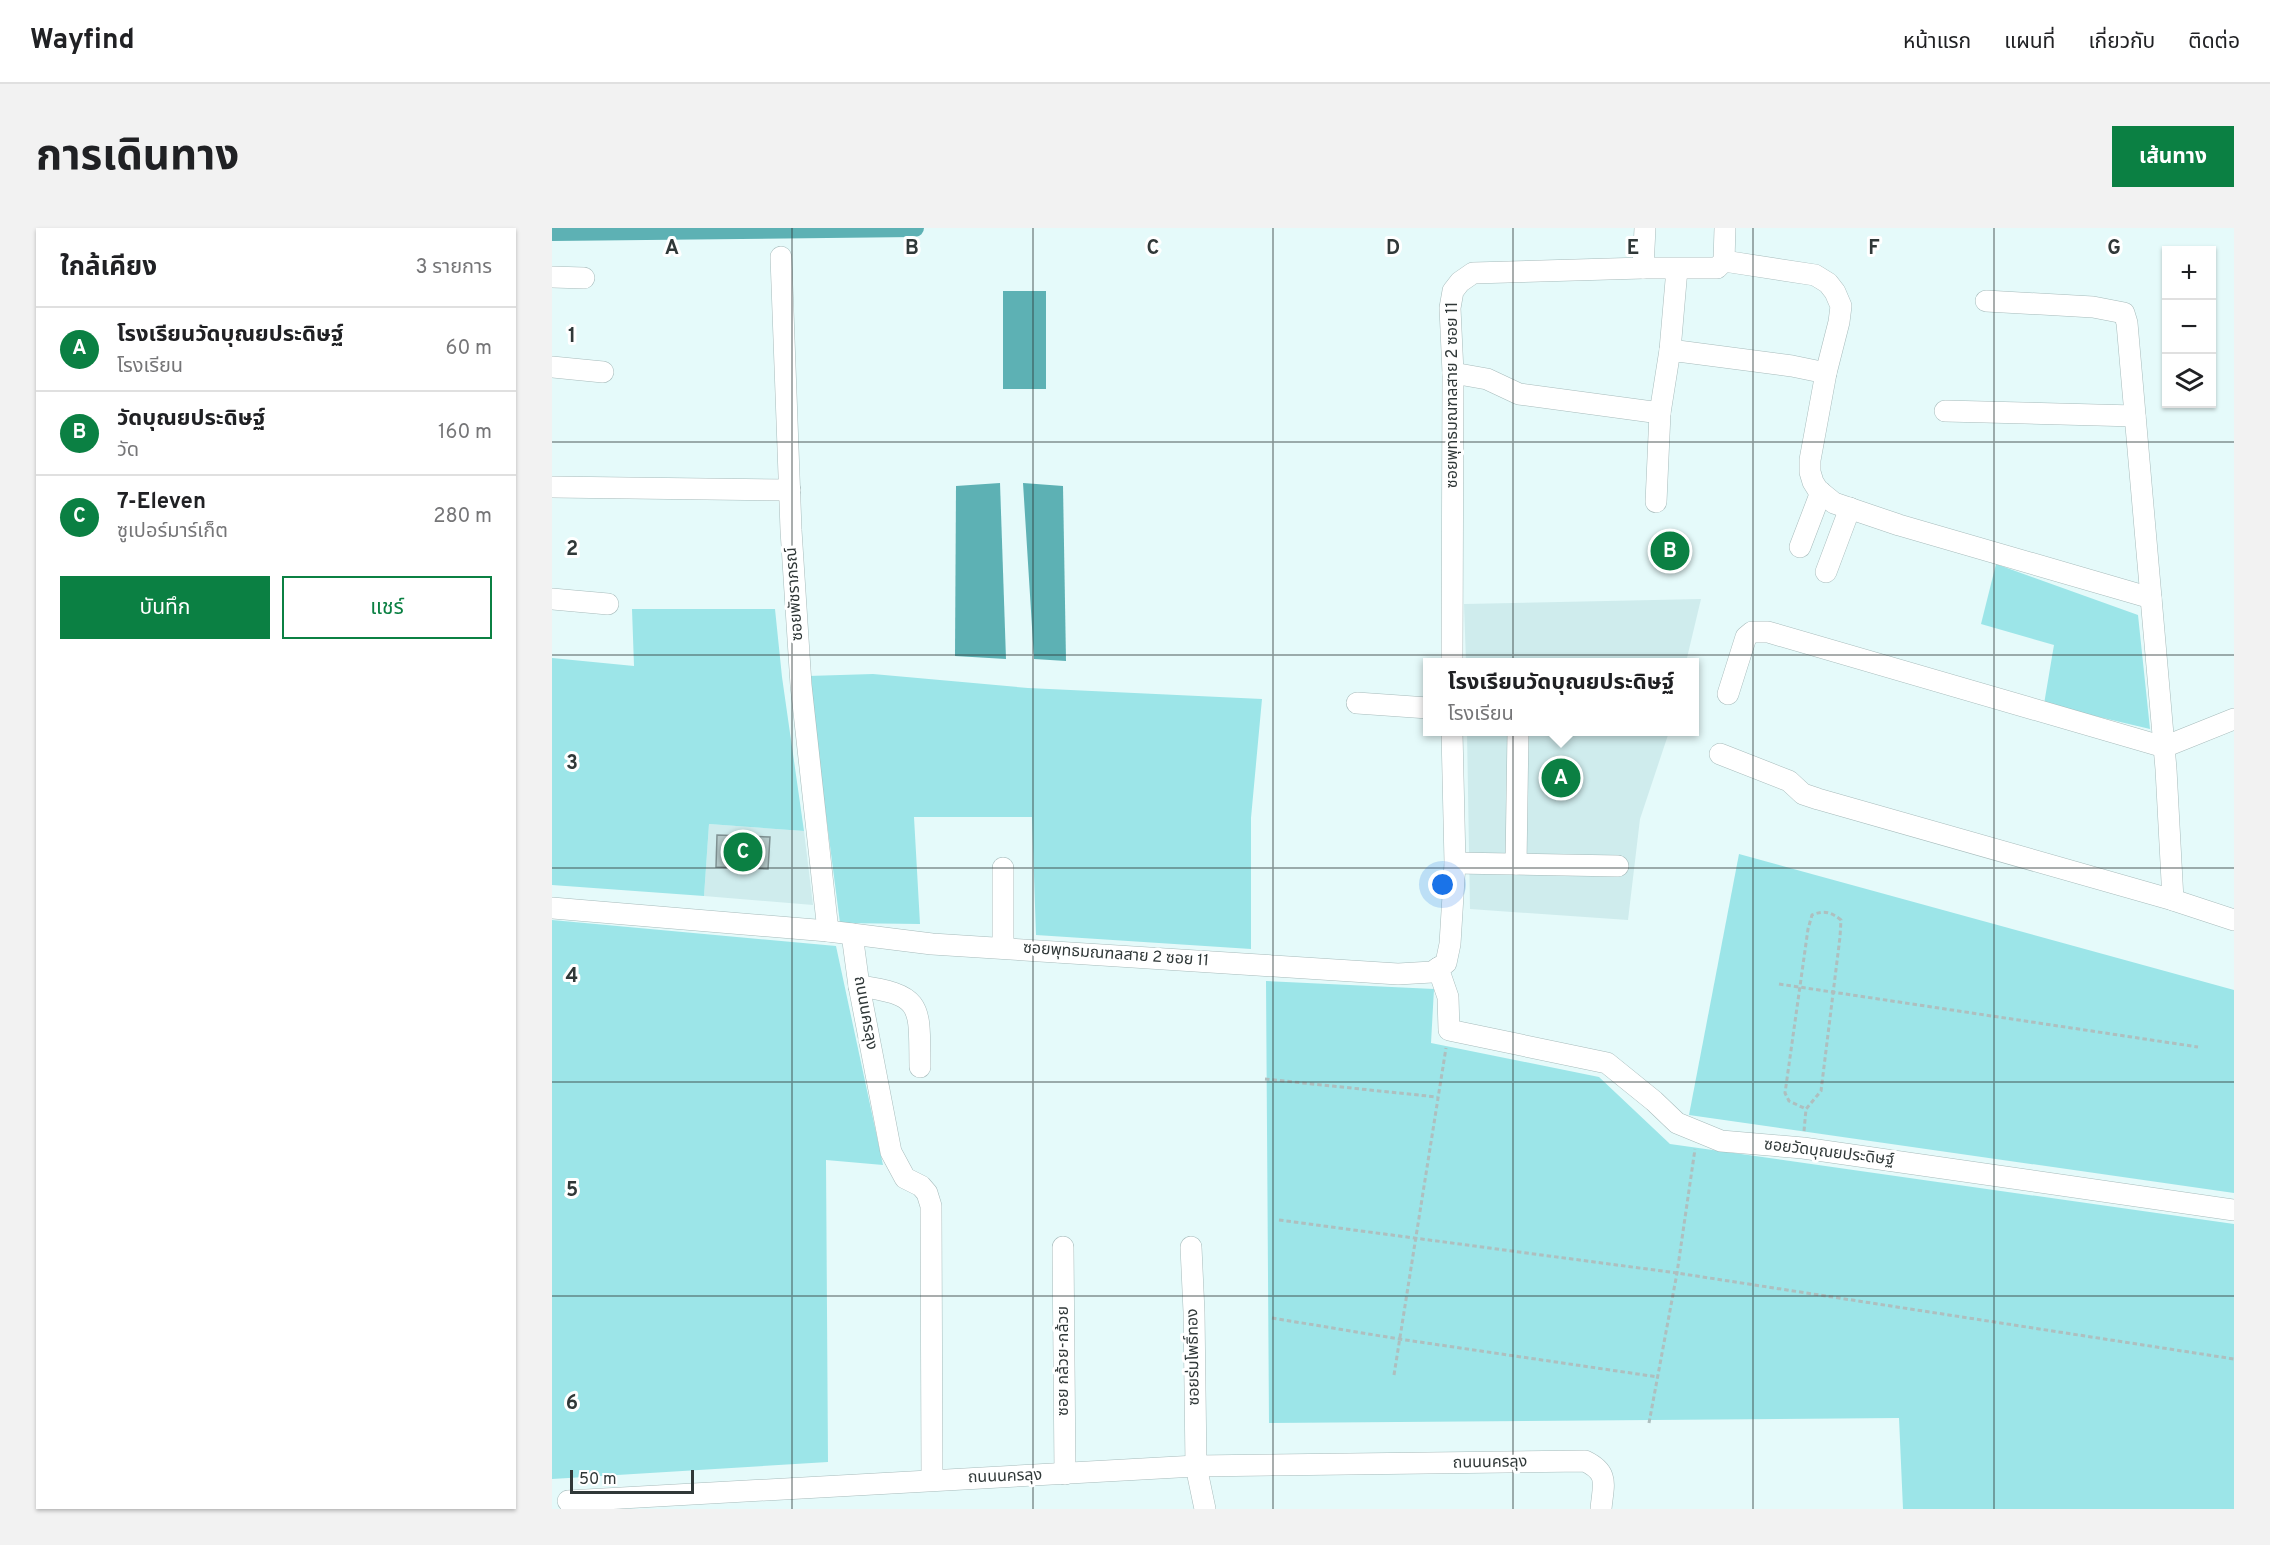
<!DOCTYPE html>
<html lang="th">
<meta charset="utf-8">
<style>
body{margin:0;font-family:Overpass,"Noto Sans Thai",sans-serif;background:#f2f2f2;color:#202124}
.controls{position:absolute;right:18px;top:18px;display:grid;overflow:hidden;border-radius:0px;box-shadow:0 2px 4px #0004}
.controls button{width:54px;height:54px;display:grid;place-items:center;padding:0;border:0;border-bottom:2px solid #e0e0e0;background:#fff;color:#202124;font:30px sans-serif}
.scale{position:absolute;left:18px;bottom:15px;width:124px;box-sizing:border-box;padding-left:6px;border:3px solid #303838;border-top:0;font-size:16px;line-height:21px;white-space:nowrap;color:#303838;-webkit-text-stroke:4px #fff;paint-order:stroke}
.you{position:absolute;left:891px;top:657px;width:21px;height:21px;margin:-15px;border:4px solid #fff;border-radius:50%;background:#1a73e8;box-shadow:0 0 0 9px #1a73e833}
.badge{display:grid;place-items:center;width:39px;height:39px;border-radius:50%;background:#0b8043;color:#fff;font-size:20px;font-weight:700}
.pin{position:absolute;translate:-50% -50%;border:3px solid #fff;box-shadow:0 2px 6px #0006}
.popup{position:absolute;left:871px;top:430px;width:276px;height:78px;box-sizing:border-box;display:grid;place-content:center;border-radius:0px;background:#fff;filter:drop-shadow(0 2px 4px #0005);font-size:20px;white-space:nowrap;color:#757577}
.popup b{font-size:22px;color:#202124}
.popup::after{content:'';position:absolute;left:50%;top:100%;margin-left:-12px;border:12px solid transparent;border-top-color:#fff}
.list{margin:0;padding:0;list-style:none}
h2{display:flex;justify-content:space-between;align-items:center;height:78px;margin:0;padding:0 24px;font-size:26px}
h2 small{font-size:20px;font-weight:400;color:#757577}
.list li{display:grid;grid-template-columns:39px 1fr auto;gap:18px;align-items:center;box-sizing:border-box;height:84px;padding:0 24px;border-top:2px solid #e0e0e0}
.list b{display:block;font-size:22px;white-space:nowrap}
.list p{margin:0;font-size:20px;white-space:nowrap;color:#757577}
.list em{font-size:20px;font-style:normal;color:#757577}
.actions{display:flex;gap:12px;padding:18px 24px}
.actions a{flex:1;padding:14px 0;border:2px solid #0b8043;border-radius:0px;text-align:center;font-size:21px;color:#0b8043}
.actions .main{background:#0b8043;color:#fff}
.icon{flex:none;width:33px;height:33px;fill:none;stroke:currentColor;stroke-width:2;stroke-linecap:round;stroke-linejoin:round}
.map{position:relative;flex:none;width:1682px;height:1281px;overflow:hidden;border-radius:0px}
header{display:flex;align-items:center;gap:36px;box-sizing:border-box;height:84px;padding:0 30px;background:#fff;border-bottom:2px solid #e0e0e0}
header strong{font-size:28px}
nav{display:flex;gap:33px;margin-inline-start:auto;font-size:21px}
.intro{display:flex;align-items:center;justify-content:space-between;box-sizing:border-box;height:144px;padding:0 36px}
h1{margin:0;font-size:42px}
.button{padding:15px 27px;border-radius:0px;background:#0b8043;color:#fff;font-size:21px;font-weight:700}
main{display:flex;gap:36px;padding:0 36px}
aside{flex:1;background:#fff;border-radius:0px;box-shadow:0 2px 4px #0004}
.map>svg:first-child{display:block}
</style>
<header>
<strong>Wayfind</strong>
<nav><a>หน้าแรก</a><a>แผนที่</a><a>เกี่ยวกับ</a><a>ติดต่อ</a></nav>
</header>
<div class="intro"><h1>การเดินทาง</h1><a class="button">เส้นทาง</a></div>
<main>
<aside>
<h2>ใกล้เคียง<small>3 รายการ</small></h2>
<ul class="list">
<li><span class="badge">A</span><div><b>โรงเรียนวัดบุณยประดิษฐ์</b><p>โรงเรียน</p></div><em>60 m</em></li>
<li><span class="badge">B</span><div><b>วัดบุณยประดิษฐ์</b><p>วัด</p></div><em>160 m</em></li>
<li><span class="badge">C</span><div><b>7-Eleven</b><p>ซูเปอร์มาร์เก็ต</p></div><em>280 m</em></li>
</ul>
<div class="actions"><a class="main">บันทึก</a><a>แชร์</a></div>
</aside>
<div class="map">
<svg width="1682" height="1281" viewBox="0 0 1682 1281">
<rect width="100%" height="100%" fill="#e5fafa"/>
<g fill="#cfeced">
<polygon points="1149,371 1134,434 914,434 912,376"/>
<polygon points="915,504 1117,504 1088,591 1076,692 918,681"/>
<polygon points="157,596 252,603 261,677 152,668"/>
</g>
<g fill="#9ce5e8">
<polygon points="1444,336 1586,387 1598,501 1492,476 1502,417 1429,396"/>
<polygon points="80,381 223,381 230,449 252,603 157,596 152,668 0,657 0,430 82,438"/>
<polygon points="321,446 476,460 710,471 699,590 699,721 484,707 480,589 362,589 368,696 288,695 256,448"/>
<polygon points="1187,626 1682,762 1682,965 1137,887"/>
<polygon points="0,692 284,718 331,937 274,932 276,1234 0,1251"/>
<polygon points="714,753 882,761 879,815 1047,849 1118,916 1682,996 1682,1281 1351,1281 1347,1190 717,1195"/>
</g>
<g fill="#5db1b4">
<rect x="451" y="63" width="43" height="98"/>
<polygon points="448,255 454,431 403,428 404,258"/>
<polygon points="471,255 511,258 514,433 482,431"/>
</g>
<g fill="none" stroke-linecap="round" stroke-linejoin="round">
<polyline stroke="#5db1b4" stroke-width="18" points="0,4 363,0"/>
</g>
<polygon fill="#b6caca" stroke="#819394" stroke-width="1.5" points="165,607 218,609 216,641 164,639"/>
<g fill="none" stroke-linecap="round" stroke-linejoin="round">
<g stroke="#a7bbbb" stroke-width="22">
<g id="minor">
<polyline points="229,29 239,302 249,457 276,703"/>
<polyline points="1172,33 1263,47 1276,55 1283,64 1289,78 1287,94 1274,145 1258,232 1258,244 1261,254 1266,262 1282,275 1347,297 1599,370"/>
<polyline points="1091,40 1093,0"/>
<polyline points="0,49 32,50"/>
<polyline points="1434,73 1541,79 1572,85 1575,95 1614,541 1621,672"/>
<polyline points="1118,122 1125,41"/>
<polyline points="0,139 51,144"/>
<polyline points="901,145 935,151 967,166 1108,185 1118,122 1240,138 1274,145"/>
<polyline points="1393,183 1583,188"/>
<polyline points="0,259 238,262"/>
<polyline points="1104,274 1108,185"/>
<polyline points="1248,319 1269,264"/>
<polyline points="1274,344 1298,280"/>
<polyline points="0,371 56,376"/>
<polyline points="900,434 901,145 898,80 901,63 908,54 921,45 1091,40 1165,40 1172,33 1173,0"/>
<polyline points="1176,466 1194,409 1200,404 1216,404 1612,519 1682,491"/>
<polyline points="805,475 876,480"/>
<polyline points="1168,526 1237,553 1251,566 1266,571 1621,672 1682,692"/>
<polyline points="903,635 1066,638"/>
<polyline points="964,636 966,504"/>
<polyline points="451,640 451,720"/>
<polyline points="0,680 276,703 380,716 846,746 880,744 894,735 898,716 903,635 900,504"/>
<polyline points="300,706 307,758 339,924 353,950 369,958 375,965 379,978 380,1252"/>
<polyline points="886,740 896,769 897,802 1055,835 1102,873 1125,895 1169,913 1251,920 1682,982"/>
<path d="M307 758C373 767 367 779 368 839"/>
<polyline points="511,1019 513,1246"/>
<polyline points="639,1019 642,1084 644,1238 653,1281"/>
<path d="M16 1273 644 1238 1033 1233C1058 1245 1051 1257 1049 1281"/>
</g>
</g>
<g stroke="#aebfbf" stroke-width="3" stroke-dasharray="4.5 3" stroke-linecap="butt">
<polyline points="1227,756 1646,819"/>
<polyline points="713,851 885,869"/>
<path d="M1252 903 1254 881 1269 863 1288 709 1289 692C1279 684 1272 682 1260 687L1256 701 1233 865 1237 873 1254 881"/>
<polyline points="727,992 1125,1045 1682,1131"/>
<polyline points="720,1090 847,1111 1106,1149"/>
<polyline points="842,1147 894,820"/>
<polyline points="1097,1195 1125,1045 1143,921"/>
</g>
<use href="#minor" stroke="#fff" stroke-width="21"/>
</g>
<path fill="none" stroke="#303838" stroke-width="1.5" stroke-opacity="0.55" d="M240 0V1281M481 0V1281M721 0V1281M961 0V1281M1201 0V1281M1442 0V1281M0 214H1682M0 427H1682M0 640H1682M0 854H1682M0 1068H1682"/>
<g text-anchor="middle" dominant-baseline="central" stroke-width="6" stroke-linejoin="round" paint-order="stroke">
<g font-size="16" fill="#303838" stroke="#fff">
<text transform="translate(901 167) rotate(-90)">ซอยพุทธมณฑลสาย 2 ซอย 11</text>
<text transform="translate(243 366) rotate(-94)">ซอยพัชราภรณ์</text>
<text transform="translate(564 727) rotate(4)">ซอยพุทธมณฑลสาย 2 ซอย 11</text>
<text transform="translate(313 785) rotate(80)">ถนนนครลุง</text>
<text transform="translate(1277 925) rotate(7)">ซอยวัดบุณยประดิษฐ์</text>
<text transform="translate(642 1129) rotate(-91)">ซอยร่มโพธิ์ทอง</text>
<text transform="translate(512 1133) rotate(-90)">ซอย กล้วย-กล้วย</text>
<text transform="translate(938 1235) rotate(-1)">ถนนนครลุง</text>
<text transform="translate(453 1249) rotate(-2)">ถนนนครลุง</text>
</g>
</g>
<g font-size="20" text-anchor="middle" font-weight="bold" fill="#303838" stroke="#fff" stroke-width="6" stroke-linejoin="round" paint-order="stroke">
<text x="120" y="26">A</text>
<text x="360" y="26">B</text>
<text x="601" y="26">C</text>
<text x="841" y="26">D</text>
<text x="1081" y="26">E</text>
<text x="1322" y="26">F</text>
<text x="1562" y="26">G</text>
<text x="20" y="114">1</text>
<text x="20" y="327">2</text>
<text x="20" y="541">3</text>
<text x="20" y="754">4</text>
<text x="20" y="968">5</text>
<text x="20" y="1181">6</text>
</g>
</svg>
<div class="controls">
<button>+</button>
<button>−</button>
<button><svg class="icon" aria-label="layers" viewBox="0 0 24 24"><path d="M12 4l9 5-9 5-9-5zM3 14l9 5 9-5"/></svg></button>
</div>
<div class="scale">50 m</div>
<div class="you"></div>
<div class="pin badge" style="left:1009px;top:550px">A</div>
<div class="popup"><b>โรงเรียนวัดบุณยประดิษฐ์</b>โรงเรียน</div>
<div class="pin badge" style="left:1118px;top:323px">B</div>
<div class="pin badge" style="left:191px;top:624px">C</div>
</div>
</main>
